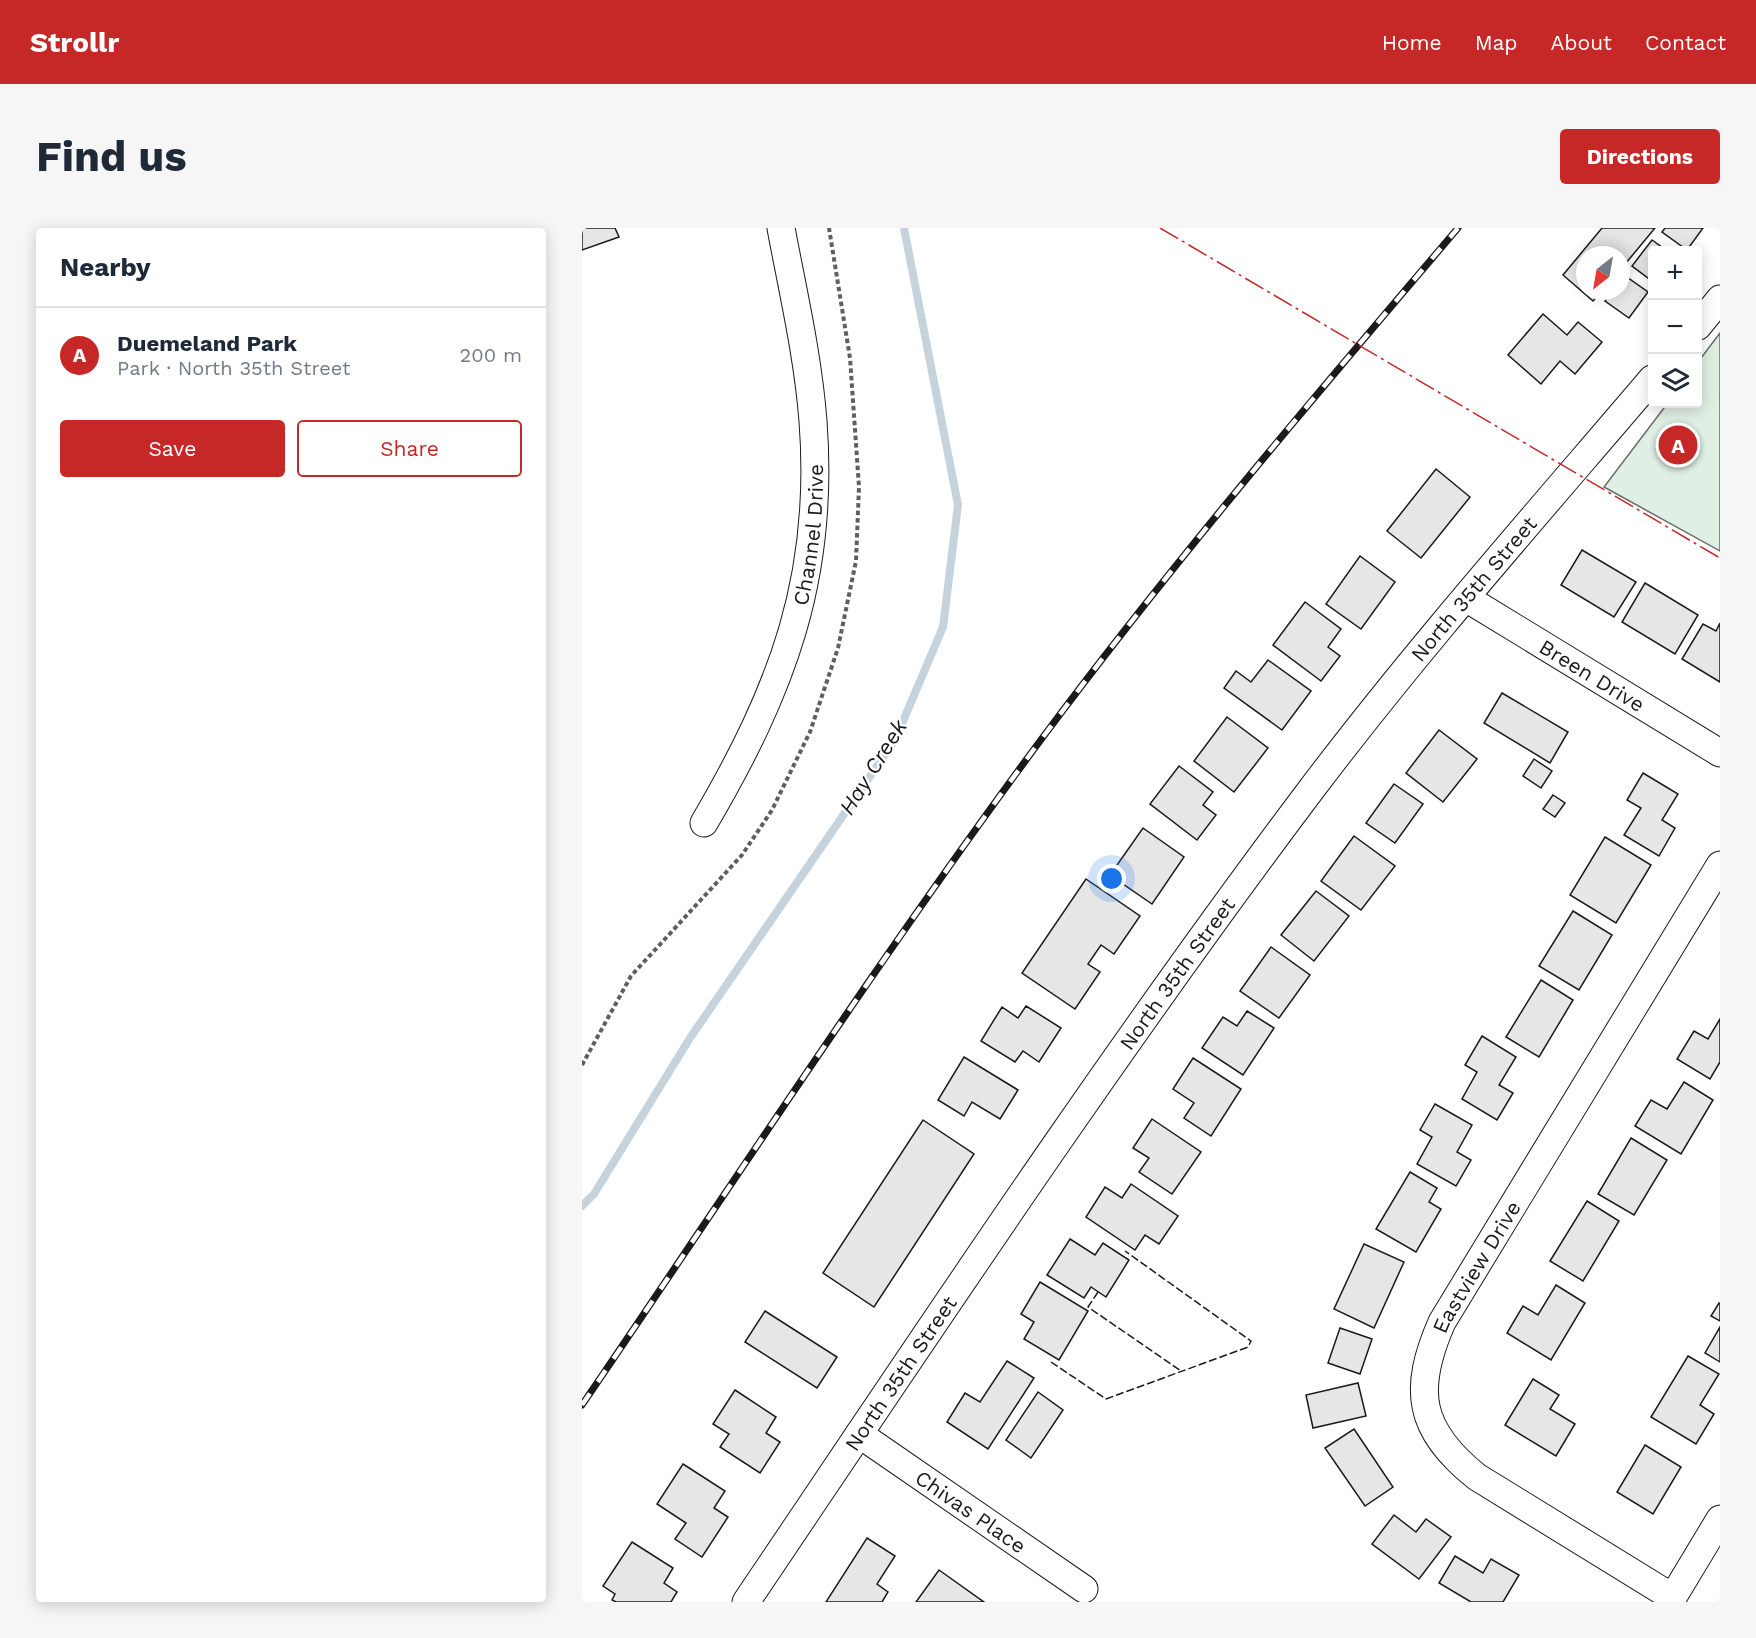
<!DOCTYPE html>
<meta charset="utf-8">
<style>
body{margin:0;font-family:"Work Sans",sans-serif;background:#f6f6f7;color:#1f2937}
.controls{position:absolute;right:18px;top:18px;display:grid;overflow:hidden;border-radius:6px;box-shadow:0 3px 15px #0003}
.controls button{width:54px;height:54px;display:grid;place-items:center;padding:0;border:0;border-bottom:2px solid #e0e1e3;background:#fff;color:#1f2937;font:30px sans-serif}
.compass{position:absolute;left:994px;top:18px;width:54px;height:54px;border-radius:50%;background:#fff;box-shadow:0 3px 15px #0003;rotate:211deg}
.you{position:absolute;left:530px;top:651px;width:21px;height:21px;margin:-15px;border:4px solid #fff;border-radius:50%;background:#1a73e8;box-shadow:0 0 0 9px #1a73e833}
.badge{display:grid;place-items:center;width:39px;height:39px;border-radius:50%;background:#c62828;color:#fff;font-size:20px;font-weight:700}
.pin{position:absolute;translate:-50% -50%;border:3px solid #fff;box-shadow:0 2px 6px #0006}
.list{margin:0;padding:0;list-style:none}
h2{display:flex;justify-content:space-between;align-items:center;height:78px;margin:0;padding:0 24px;font-size:26px}
h2 small{font-size:20px;font-weight:400;color:#747a83}
.list li{display:grid;grid-template-columns:39px 1fr auto;gap:18px;align-items:center;box-sizing:border-box;height:96px;padding:0 24px;border-top:2px solid #e0e1e3}
.list b{display:block;font-size:22px;white-space:nowrap}
.list p{margin:0;font-size:20px;white-space:nowrap;color:#747a83}
.list em{font-size:20px;font-style:normal;color:#747a83}
.actions{display:flex;gap:12px;padding:18px 24px}
.actions a{flex:1;padding:14px 0;border:2px solid #c62828;border-radius:6px;text-align:center;font-size:21px;color:#c62828}
.actions .main{background:#c62828;color:#fff}
.icon{flex:none;width:33px;height:33px;fill:none;stroke:currentColor;stroke-width:2;stroke-linecap:round;stroke-linejoin:round}
.map{position:relative;flex:none;width:1138px;height:1374px;overflow:hidden;border-radius:6px}
header{display:flex;align-items:center;gap:36px;box-sizing:border-box;height:84px;padding:0 30px;background:#c62828;color:#fff}
header strong{font-size:28px}
nav{display:flex;gap:33px;margin-inline-start:auto;font-size:21px}
.intro{display:flex;align-items:center;justify-content:space-between;box-sizing:border-box;height:144px;padding:0 36px}
h1{margin:0;font-size:42px}
.button{padding:15px 27px;border-radius:6px;background:#c62828;color:#fff;font-size:21px;font-weight:700}
main{display:flex;gap:36px;padding:0 36px}
aside{flex:1;background:#fff;border-radius:6px;box-shadow:0 3px 15px #0003}
.map>svg:first-child{display:block}
</style>
<header>
<strong>Strollr</strong>
<nav><a>Home</a><a>Map</a><a>About</a><a>Contact</a></nav>
</header>
<div class="intro"><h1>Find us</h1><a class="button">Directions</a></div>
<main>
<aside>
<h2>Nearby<small></small></h2>
<ul class="list">
<li><span class="badge">A</span><div><b>Duemeland Park</b><p>Park · North 35th Street</p></div><em>200 m</em></li>
</ul>
<div class="actions"><a class="main">Save</a><a>Share</a></div>
</aside>
<div class="map">
<svg width="1138" height="1374" viewBox="0 0 1138 1374">
<rect width="100%" height="100%" fill="#fff"/>
<polygon fill="#e0efe3" stroke="#6a6a6a" stroke-width="1.5" points="1138,105 1138,323 1022,259 1085,176 1116,176 1116,134"/>
<g fill="none" stroke-linecap="round" stroke-linejoin="round">
<polyline stroke="#c6d2dc" stroke-width="8" points="0,978 12,966 108,810 313,512 361,399 376,277 322,0"/>
</g>
<g fill="#e6e6e6" stroke="#1a1a1a" stroke-width="1.5">
<polygon points="0,0 33,0 37,9 0,22"/>
<polygon points="1020,0 1073,0 1039,41 1039,27 1003,27 1003,63 1020,63 1011,73 981,47"/>
<polygon points="1083,0 1121,0 1105,22 1080,4"/>
<polygon points="1070,12 1084,22 1070,22 1070,53 1050,38"/>
<polygon points="1042,47 1066,64 1047,90 1023,73 1030,63 1039,63 1039,51"/>
<polygon points="961,86 985,107 996,94 1020,114 993,146 978,133 959,156 926,127"/>
<polygon points="854,241 888,269 839,330 805,303"/>
<polygon points="1000,322 1054,354 1032,389 979,357"/>
<polygon points="778,328 813,354 779,401 744,376"/>
<polygon points="1063,355 1116,387 1093,426 1040,394"/>
<polygon points="723,374 759,401 746,419 758,428 739,453 691,417"/>
<polygon points="1138,395 1138,454 1100,431 1121,396 1134,403"/>
<polygon points="686,432 729,463 700,502 642,460 654,443 669,454"/>
<polygon points="920,465 986,504 968,535 902,495"/>
<polygon points="645,489 686,520 652,564 612,533"/>
<polygon points="857,502 895,531 861,574 824,545"/>
<polygon points="952,531 970,543 959,560 941,548"/>
<polygon points="597,538 631,564 621,577 634,587 615,612 568,576"/>
<polygon points="1061,545 1096,566 1080,592 1093,600 1077,628 1042,607 1059,580 1045,572"/>
<polygon points="812,556 841,576 813,615 784,595"/>
<polygon points="971,567 983,575 973,589 961,581"/>
<polygon points="561,600 602,629 570,676 528,647"/>
<polygon points="772,608 813,638 779,682 739,653"/>
<polygon points="1023,609 1069,637 1034,695 988,667"/>
<polygon points="504,651 558,688 532,726 519,717 506,736 518,744 493,781 440,745"/>
<polygon points="734,663 767,688 732,733 699,707"/>
<polygon points="991,683 1030,707 997,762 957,738"/>
<polygon points="689,719 728,747 697,790 658,763"/>
<polygon points="959,752 991,772 957,829 924,809"/>
<polygon points="444,778 479,800 457,834 441,823 433,834 399,813 420,779 436,790"/>
<polygon points="665,783 692,800 661,847 620,820 641,789 655,798"/>
<polygon points="1138,791 1138,834 1128,851 1095,831 1112,803 1126,811"/>
<polygon points="900,808 934,829 917,857 931,865 915,892 880,871 895,844 883,837"/>
<polygon points="382,829 436,862 418,891 390,874 382,888 356,872"/>
<polygon points="611,830 659,861 629,908 602,890 612,875 591,861"/>
<polygon points="1102,854 1131,872 1099,926 1053,898 1069,872 1085,881"/>
<polygon points="853,876 890,897 875,924 889,932 874,958 835,936 850,909 838,902"/>
<polygon points="570,891 619,924 590,966 557,944 567,930 551,920"/>
<polygon points="341,892 392,926 292,1079 241,1045"/>
<polygon points="1049,910 1085,932 1052,987 1016,966"/>
<polygon points="828,944 855,960 847,974 859,981 834,1024 794,1001"/>
<polygon points="549,956 596,988 577,1016 563,1007 553,1022 504,989 523,959 540,970"/>
<polygon points="1005,973 1037,993 1001,1053 968,1033"/>
<polygon points="488,1011 513,1027 521,1015 547,1032 524,1069 509,1059 502,1070 465,1047"/>
<polygon points="782,1016 822,1034 792,1100 752,1081"/>
<polygon points="458,1054 506,1083 477,1132 442,1111 452,1094 439,1086"/>
<polygon points="974,1057 1003,1075 969,1132 925,1105 941,1078 956,1087"/>
<polygon points="1137,1075 1138,1076 1138,1093 1129,1088"/>
<polygon points="183,1083 255,1129 235,1160 163,1114"/>
<polygon points="1138,1099 1138,1134 1123,1125"/>
<polygon points="758,1100 790,1111 778,1146 746,1135"/>
<polygon points="1106,1128 1137,1146 1118,1177 1132,1186 1114,1216 1069,1189"/>
<polygon points="425,1133 452,1150 406,1221 365,1194 383,1165 398,1174"/>
<polygon points="951,1151 977,1167 968,1181 993,1196 974,1228 923,1197"/>
<polygon points="776,1155 784,1188 731,1200 724,1167"/>
<polygon points="153,1162 194,1189 184,1205 198,1214 178,1245 138,1219 147,1206 131,1196"/>
<polygon points="456,1164 481,1182 449,1230 424,1212"/>
<polygon points="772,1201 811,1259 783,1278 743,1220"/>
<polygon points="1063,1217 1099,1239 1071,1286 1035,1264"/>
<polygon points="101,1236 143,1263 132,1280 146,1289 120,1329 93,1311 104,1295 75,1276"/>
<polygon points="812,1287 834,1304 844,1291 869,1309 837,1351 790,1316"/>
<polygon points="285,1310 313,1328 295,1356 306,1364 300,1374 244,1374"/>
<polygon points="50,1314 91,1340 82,1355 95,1364 89,1374 34,1374 30,1372 33,1366 21,1358"/>
<polygon points="873,1328 901,1345 909,1331 937,1347 921,1374 889,1374 857,1355"/>
<polygon points="357,1342 402,1374 334,1374"/>
</g>
<g fill="none" stroke-linecap="round" stroke-linejoin="round">
<g stroke="#1a1a1a" stroke-width="29">
<g id="minor">
<polyline points="1116,98 1138,71"/>
<path id="s1" d="M884 370 1138 525"/>
<path id="s2" d="M122 595C200 462 243 350 231 193 226 128 211 64 199 0"/>
<path id="s3" d="M277 1206 502 1361"/>
<path id="s4" d="M1090 1369 895 1249C836 1202 830 1162 860 1094L1138 637"/>
<path id="s5" d="M164 1374C348 1101 530 826 728 563 836 420 955 286 1070 151"/>
<polyline points="1088,1374 1138,1291"/>
</g>
</g>
<polyline stroke="#5f5f5f" stroke-width="4" stroke-dasharray="4.5 3" stroke-linecap="butt" points="0,837 49,748 160,627 190,582 228,504 256,420 274,333 277,259 268,130 247,0"/>
<use href="#minor" stroke="#fff" stroke-width="27"/>
<g stroke="#1a1a1a" stroke-width="7">
<path id="rail" d="M0 1177C152 954 300 726 461 509 592 333 734 167 876 0"/>
</g>
<use href="#rail" stroke="#fff" stroke-width="4.5" stroke-dasharray="14" stroke-linecap="butt"/>
<g stroke="#1a1a1a" stroke-width="1.5" stroke-dasharray="8 3" stroke-linecap="butt">
<polyline points="516,1064 506,1079 599,1143"/>
<polyline points="469,1134 524,1171 666,1119 669,1113 543,1023"/>
</g>
<polyline stroke="#c62828" stroke-width="1.5" stroke-dasharray="21 4.5 3 4.5" stroke-linecap="butt" points="578,0 1138,330"/>
</g>
<g text-anchor="middle" dominant-baseline="central" stroke-width="4.5" stroke-linejoin="round" paint-order="stroke">
<g font-size="21" fill="#1a1a1a" stroke="#fff">
<text stroke="none"><textPath href="#s2" startOffset="310">Channel Drive</textPath></text>
<text stroke="none"><textPath href="#s5" startOffset="1248">North 35th Street</textPath></text>
<text stroke="none"><textPath href="#s1" startOffset="148">Breen Drive</textPath></text>
<text stroke="none"><textPath href="#s5" startOffset="762">North 35th Street</textPath></text>
<text stroke="none"><textPath href="#s4" startOffset="470">Eastview Drive</textPath></text>
<text stroke="none"><textPath href="#s5" startOffset="276">North 35th Street</textPath></text>
<text stroke="none"><textPath href="#s3" startOffset="136">Chivas Place</textPath></text>
</g>
<g font-size="22" font-style="italic" fill="#1a1a1a" stroke="#fff">
<text transform="translate(291 539) rotate(-58)">Hay Creek</text>
</g>
</g>
</svg>
<div class="controls">
<button>+</button>
<button>−</button>
<button><svg class="icon" aria-label="layers" viewBox="0 0 24 24"><path d="M12 4l9 5-9 5-9-5zM3 14l9 5 9-5"/></svg></button>
</div>
<svg class="compass" viewBox="-18 -18 36 36"><path d="M0-13l5 13h-10z" fill="#e53935"/><path d="M0 13l5-13h-10z" fill="#747a83"/></svg>
<div class="you"></div>
<div class="pin badge" style="left:1096px;top:217px">A</div>
</div>
</main>
